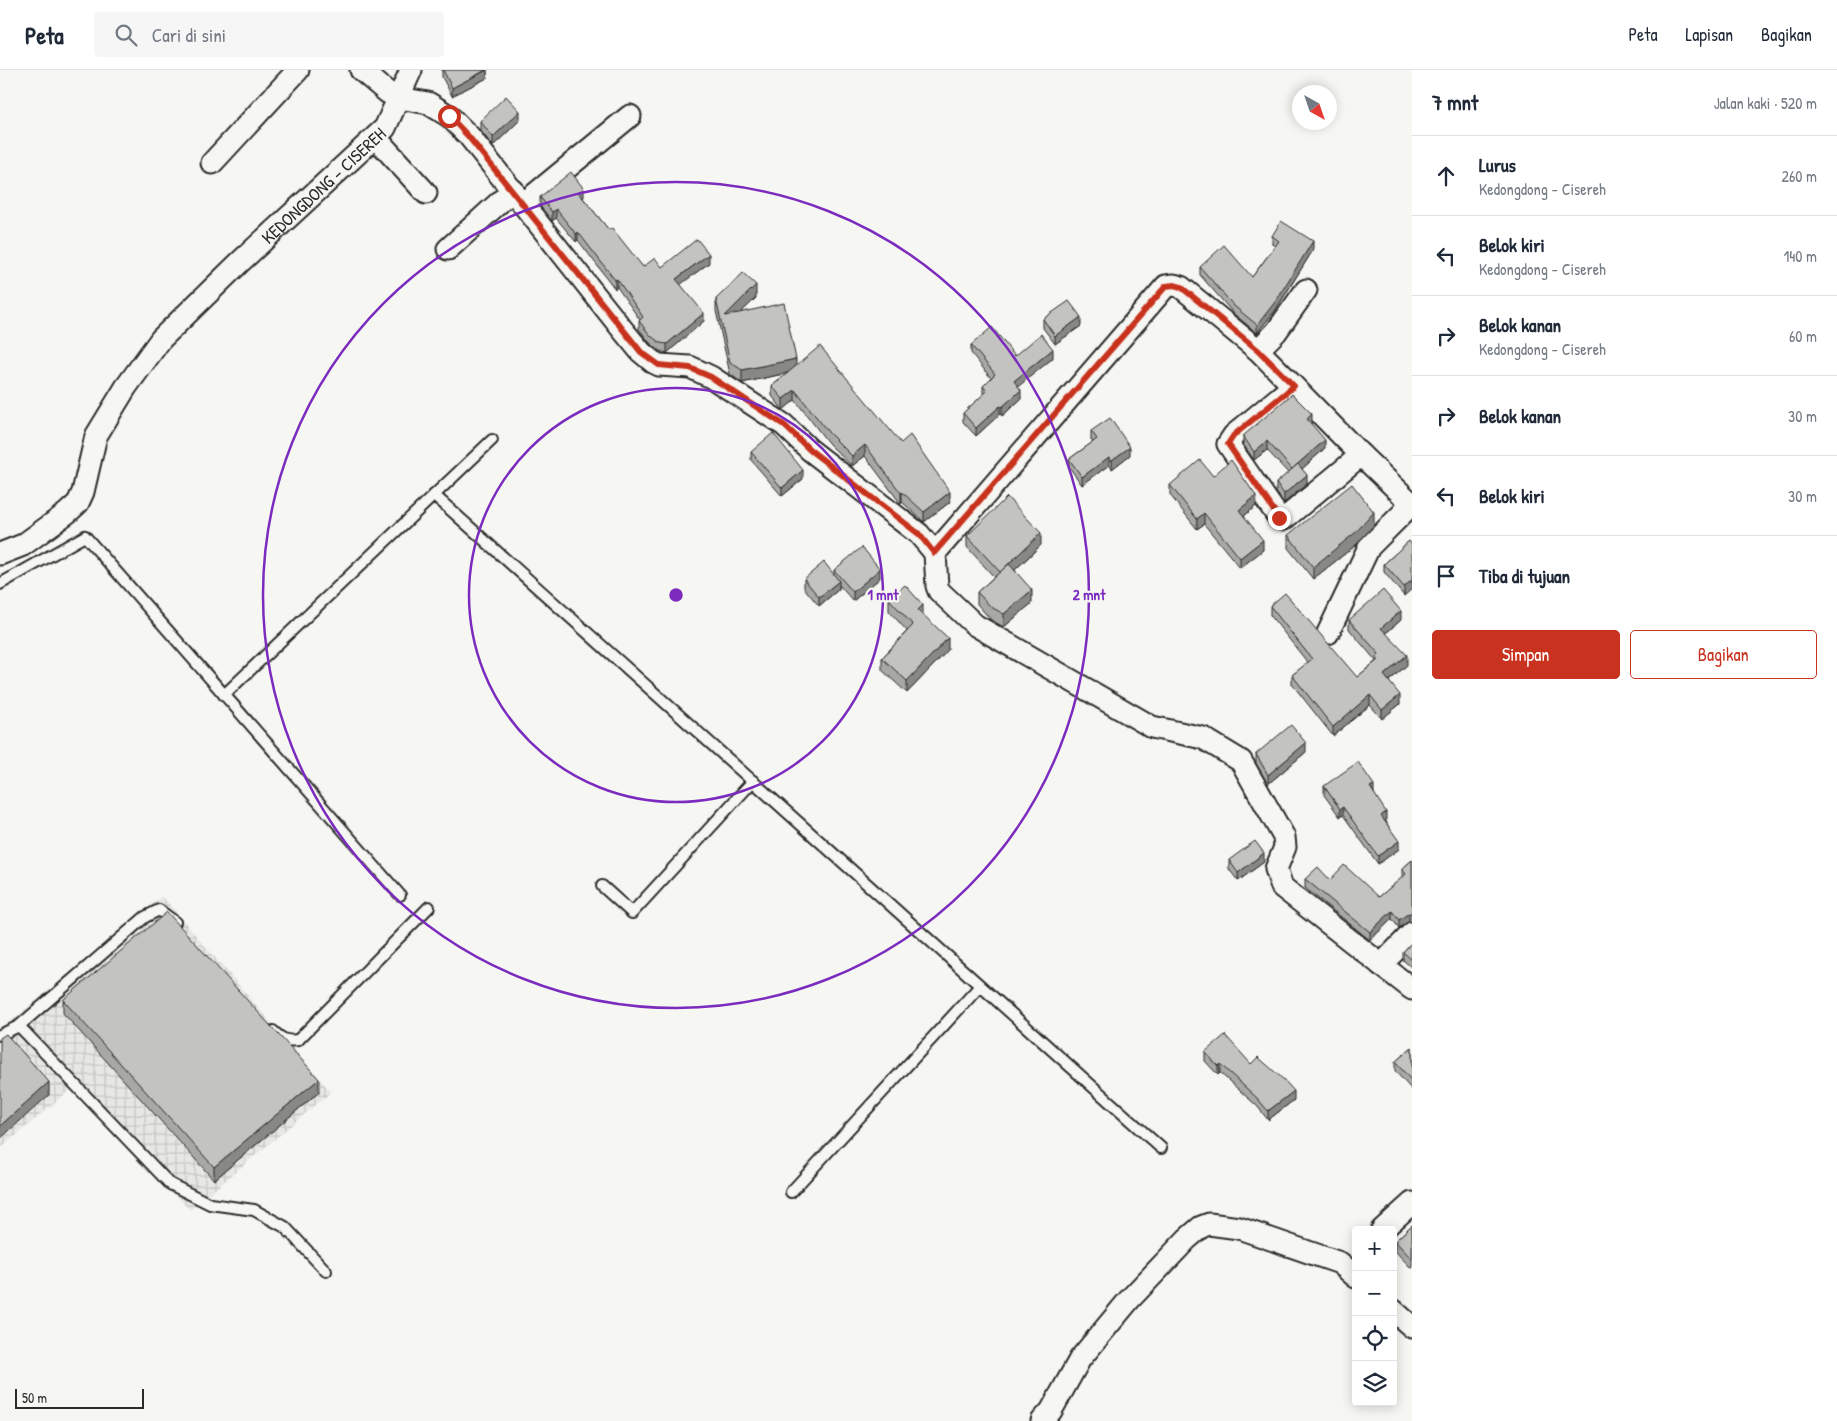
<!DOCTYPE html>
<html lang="id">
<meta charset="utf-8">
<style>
body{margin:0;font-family:"Patrick Hand",sans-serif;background:#f6f6f7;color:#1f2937}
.controls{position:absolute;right:15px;bottom:15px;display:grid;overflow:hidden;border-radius:5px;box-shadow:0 2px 12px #0003}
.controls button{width:45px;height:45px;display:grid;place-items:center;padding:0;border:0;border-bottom:1px solid #e0e1e3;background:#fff;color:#1f2937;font:25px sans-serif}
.compass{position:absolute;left:1292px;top:15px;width:45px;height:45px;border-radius:50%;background:#fff;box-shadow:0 2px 12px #0003;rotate:140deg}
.scale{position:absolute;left:15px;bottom:12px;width:129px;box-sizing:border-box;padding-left:5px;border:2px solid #2b2b2b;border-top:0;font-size:14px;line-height:18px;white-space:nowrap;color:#2b2b2b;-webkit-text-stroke:4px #f6f6f2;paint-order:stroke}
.stop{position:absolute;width:15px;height:15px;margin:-11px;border:4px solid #c8321e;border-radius:50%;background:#fff}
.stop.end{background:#c8321e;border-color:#fff;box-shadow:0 1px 5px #0008}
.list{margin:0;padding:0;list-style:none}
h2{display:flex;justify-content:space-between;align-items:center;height:65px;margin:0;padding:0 20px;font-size:21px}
h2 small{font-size:16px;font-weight:400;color:#747a83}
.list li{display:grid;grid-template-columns:32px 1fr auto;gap:15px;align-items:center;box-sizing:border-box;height:80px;padding:0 20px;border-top:1px solid #e0e1e3}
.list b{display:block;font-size:19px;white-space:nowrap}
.list p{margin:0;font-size:16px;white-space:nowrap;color:#747a83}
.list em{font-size:16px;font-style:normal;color:#747a83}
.actions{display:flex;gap:10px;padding:15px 20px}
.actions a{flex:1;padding:11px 0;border:1px solid #c8321e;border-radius:5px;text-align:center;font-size:18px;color:#c8321e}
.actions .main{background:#c8321e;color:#fff}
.icon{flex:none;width:28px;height:28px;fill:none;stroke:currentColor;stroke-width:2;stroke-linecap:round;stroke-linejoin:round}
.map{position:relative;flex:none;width:1412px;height:1351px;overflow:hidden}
header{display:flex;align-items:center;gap:30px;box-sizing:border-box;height:70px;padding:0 25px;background:#fff;border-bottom:1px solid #e0e1e3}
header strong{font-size:24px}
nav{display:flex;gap:28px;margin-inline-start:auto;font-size:18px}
.search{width:350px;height:45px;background:#f6f6f7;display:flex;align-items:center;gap:12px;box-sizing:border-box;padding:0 18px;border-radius:5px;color:#747a83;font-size:19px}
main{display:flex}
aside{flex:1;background:#fff}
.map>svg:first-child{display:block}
</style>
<header>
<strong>Peta</strong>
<div class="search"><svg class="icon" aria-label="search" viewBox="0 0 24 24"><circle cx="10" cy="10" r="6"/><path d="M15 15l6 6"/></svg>Cari di sini</div>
<nav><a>Peta</a><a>Lapisan</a><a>Bagikan</a></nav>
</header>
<main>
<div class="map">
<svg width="1412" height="1351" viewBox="0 0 1412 1351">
<defs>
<pattern id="industrial-grid" width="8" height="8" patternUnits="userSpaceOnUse" patternTransform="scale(1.25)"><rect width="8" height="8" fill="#e7e7e3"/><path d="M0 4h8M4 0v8" fill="none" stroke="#c6c6c3"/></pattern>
</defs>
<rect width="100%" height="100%" fill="#f6f6f2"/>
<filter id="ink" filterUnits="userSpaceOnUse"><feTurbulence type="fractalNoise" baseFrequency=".02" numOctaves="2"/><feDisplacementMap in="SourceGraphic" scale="10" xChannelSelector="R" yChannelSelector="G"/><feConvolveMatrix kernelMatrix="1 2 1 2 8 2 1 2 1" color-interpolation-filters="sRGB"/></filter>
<g filter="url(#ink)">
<polygon fill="url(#industrial-grid)" points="162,826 331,1022 190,1140 71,1019 0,1079 0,957 15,948"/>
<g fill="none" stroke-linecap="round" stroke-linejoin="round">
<g stroke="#2b2b2b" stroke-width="14">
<g id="service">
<polyline points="434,425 1161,1078"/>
<polyline points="0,514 85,466 400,825"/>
<polyline points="224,625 492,370"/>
<polyline points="602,816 632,843 753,711"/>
<polyline points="19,956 145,847 159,840 175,852"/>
<path d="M273 961C281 969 287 972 298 970L429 837"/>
<polyline points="0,965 19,956 170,1114 210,1134 254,1140 285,1157 326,1201"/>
<polyline points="791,1122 980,916"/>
</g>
</g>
<g stroke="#2b2b2b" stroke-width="25">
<g id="minor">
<polyline points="361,0 387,22 399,28 428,33 449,46 469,66 622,259 641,282 653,292 659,295 690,297 711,307 784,355 810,380 919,464 935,483 1166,216 1174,215 1181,217 1258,280 1361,385 1412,434"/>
<polyline points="376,68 426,123"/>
<polyline points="212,93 298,0"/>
<polyline points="523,134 630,46"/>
<polyline points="448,179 513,120"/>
<polyline points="1258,280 1276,262 1306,220"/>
<polyline points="1293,316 1234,365 1228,374 1279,448 1284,449 1361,385"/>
<polyline points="935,483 937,516 939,521 975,555 1152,657 1203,668 1241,691 1284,767 1285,777 1276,799 1282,817 1412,919"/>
<path id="s1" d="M0 484 23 475 67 443 78 433 83 422 96 366 126 317 161 269 240 192 385 58 411 0"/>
<polyline points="1328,563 1369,477 1412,434"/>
<polyline points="1381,895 1412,863"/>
<polyline points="1382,1160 1412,1133"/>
<polyline points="1393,1240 1412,1257"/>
<polyline points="1042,1351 1051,1341 1080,1289 1129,1230 1187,1169 1201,1157 1209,1154 1239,1158 1340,1193 1356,1207"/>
</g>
</g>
<use href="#service" stroke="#f6f6f2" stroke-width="10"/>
<use href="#minor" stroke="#f6f6f2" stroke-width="21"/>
</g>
<g fill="#a8a8a5" stroke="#2b2b2b">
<polygon points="442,0 487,0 487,8 452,26 442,7"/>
<polygon points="520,50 493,76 480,60 480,51"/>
<polygon points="540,127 584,127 583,128 609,160 643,197 662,197 709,193 680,214 704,251 667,283 660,281 650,273 639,259 639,251 640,250 617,217 615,219 578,170 576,172 556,148 552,151 540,136"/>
<polygon points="1272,166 1313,180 1275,241 1257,263 1234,244 1200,205 1200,197 1252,207 1275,176 1272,174"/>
<polygon points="756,228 741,242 796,296 950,432 924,452 902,432 901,434 865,386 852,396 829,374 795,330 783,340 772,326 772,316 788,303 742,313 730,304 716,241 716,229"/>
<polygon points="1043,249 1081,256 1055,274 1043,258"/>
<polygon points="971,275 1015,286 1053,288 1018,316 1021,329 1002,346 1000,344 976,366 963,352 963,343 983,325 983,316 991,308 971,283"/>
<polygon points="1312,353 1311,354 1325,378 1302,399 1307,414 1284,433 1276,422 1276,413 1288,403 1267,380 1254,390 1243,374 1243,366"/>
<polygon points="1091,361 1130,385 1112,399 1109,395 1082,415 1069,397 1069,389 1093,372 1091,370"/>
<polygon points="751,382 803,409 782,426 751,390"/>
<polygon points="1213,406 1256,436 1244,446 1263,480 1240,498 1204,454 1197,459 1170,425 1170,415"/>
<polygon points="1374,455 1356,475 1313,509 1288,478 1288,465"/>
<polygon points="967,466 1041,475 1015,500 1032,533 1004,557 991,550 977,534 977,522 994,507 967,477"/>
<polygon points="1409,471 1404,526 1384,502 1384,494"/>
<polygon points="834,500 880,508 853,531 839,515 839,519 819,536 804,518 804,509 834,505"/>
<polygon points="889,529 923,545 948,580 907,623 882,600 882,588 907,561 889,541"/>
<polygon points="1270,536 1357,607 1376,591 1349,559 1349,550 1401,550 1386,563 1407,595 1389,611 1400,634 1382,649 1370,635 1333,666 1292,614 1292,605 1308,593 1270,545"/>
<polygon points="1306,682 1268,714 1256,693 1256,684"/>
<polygon points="1324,716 1374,723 1386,751 1399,779 1378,794 1343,745 1340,747 1324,725"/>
<polygon points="1229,790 1264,792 1238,811 1229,799"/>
<polygon points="1412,790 1412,852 1409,851 1399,858 1392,849 1370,870 1305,818 1305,809 1330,810 1379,827 1402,808 1402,799"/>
<polygon points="1412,872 1412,898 1403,890 1403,882"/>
<polygon points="63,930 319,1022 214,1110 63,943"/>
<polygon points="1412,977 1412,1020 1395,1001 1395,992"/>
<polygon points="1205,982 1251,994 1294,1030 1268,1050 1257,1036 1220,1003 1218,1005 1205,991"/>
<polygon points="1412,1155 1412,1199 1395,1181 1395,1171"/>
</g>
<g fill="#888886" stroke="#2b2b2b">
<polygon points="487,0 487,8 452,26 452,18"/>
<polygon points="520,41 520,50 493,76 493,67"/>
<polygon points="584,119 584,127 578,131 578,122"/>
<polygon points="556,139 556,148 552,151 552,142"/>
<polygon points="578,162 578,170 576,172 576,164"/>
<polygon points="1313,171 1313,180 1275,241 1257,263 1257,255"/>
<polygon points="709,184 709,193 676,218 676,209"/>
<polygon points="617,209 617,217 615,219 615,210"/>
<polygon points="756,215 756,228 725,258 725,246"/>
<polygon points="704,243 704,251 667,283 667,274"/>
<polygon points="1081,247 1081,256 1055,274 1055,266"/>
<polygon points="1053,279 1053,288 1014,320 1014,311"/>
<polygon points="796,289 796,301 742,313 742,300"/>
<polygon points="795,320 795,330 783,340 783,329"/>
<polygon points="1021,320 1021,329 1002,346 1002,337"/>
<polygon points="1000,336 1000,344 976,366 976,358"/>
<polygon points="1312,344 1312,353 1307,358 1307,349"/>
<polygon points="1325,370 1325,378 1292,408 1292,399"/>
<polygon points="1267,371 1267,380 1254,390 1254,382"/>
<polygon points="865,375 865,386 852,396 852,386"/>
<polygon points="1130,377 1130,385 1112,399 1112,390"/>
<polygon points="1109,387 1109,395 1082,415 1082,407"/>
<polygon points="803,400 803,409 782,426 782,418"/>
<polygon points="1307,405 1307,414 1284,433 1284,424"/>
<polygon points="902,422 902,432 901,434 901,423"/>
<polygon points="950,422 950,432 924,452 924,442"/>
<polygon points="1256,426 1256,436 1239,450 1239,440"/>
<polygon points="1374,442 1374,455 1356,475 1313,509 1313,497"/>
<polygon points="1204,443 1204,454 1197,459 1197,449"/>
<polygon points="1041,463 1041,475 1000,514 1000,502"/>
<polygon points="1263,470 1263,480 1240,498 1240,488"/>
<polygon points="880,499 880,508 853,531 853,522"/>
<polygon points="1412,510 1412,519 1404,526 1404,517"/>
<polygon points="839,511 839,519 819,536 819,527"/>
<polygon points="1032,520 1032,533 1004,557 1004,544"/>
<polygon points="923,535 923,547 918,540"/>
<polygon points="1401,541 1401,550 1381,567 1381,558"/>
<polygon points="948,568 948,580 907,623 907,611"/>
<polygon points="1407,585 1407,595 1384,615 1384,605"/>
<polygon points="1370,625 1370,635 1333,666 1333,657"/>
<polygon points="1400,625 1400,634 1382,649 1382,640"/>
<polygon points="1306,673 1306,682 1268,714 1268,705"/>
<polygon points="1374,715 1374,723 1370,717"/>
<polygon points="1343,737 1343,745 1340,747 1340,739"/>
<polygon points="1386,742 1386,751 1381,754 1381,746"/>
<polygon points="1399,771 1399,779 1378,794 1378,786"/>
<polygon points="1264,783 1264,792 1238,811 1238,803"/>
<polygon points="1392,841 1392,849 1370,870 1370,862"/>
<polygon points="1409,843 1409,851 1399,858 1399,850"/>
<polygon points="1220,994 1220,1003 1218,1005 1218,996"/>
<polygon points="319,1009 319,1022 214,1110 214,1097"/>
<polygon points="49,1012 49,1025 0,1069 0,1056"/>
<polygon points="1294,1021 1294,1030 1268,1050 1268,1041"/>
</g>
<g fill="#c3c3c0" stroke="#2b2b2b">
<polygon points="443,0 486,0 452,18"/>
<polygon points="506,26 520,41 493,67 480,51"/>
<polygon points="571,102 584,119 578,122 609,160 612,158 643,197 655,188 662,197 697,169 709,184 676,209 704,243 667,274 660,273 650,265 639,251 643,247 617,209 615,210 578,162 576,164 556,139 552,142 540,127"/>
<polygon points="1281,151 1313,171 1275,232 1257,255 1234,236 1200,197 1224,175 1252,207 1279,171 1272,166"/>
<polygon points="743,203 756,215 725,246 784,233 796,289 742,300 730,292 716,229"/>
<polygon points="1069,231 1081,247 1055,266 1043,249"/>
<polygon points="992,257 1015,286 1041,264 1053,279 1014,311 1021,320 1002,337 1000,336 976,358 963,343 987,321 983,316 995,304 971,275"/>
<polygon points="820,276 901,373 910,365 950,422 924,442 902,422 901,423 865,375 852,386 829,363 795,320 783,329 772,316"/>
<polygon points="1292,324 1312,344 1307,349 1325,370 1292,399 1267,371 1254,382 1243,366"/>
<polygon points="1110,348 1130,377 1112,390 1109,387 1082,407 1069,389 1097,369 1091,361"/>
<polygon points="773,363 803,400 782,418 751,382"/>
<polygon points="1200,390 1213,406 1231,390 1256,426 1239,440 1263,470 1240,488 1204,443 1197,449 1170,415"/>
<polygon points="1298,394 1307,405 1284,424 1276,413"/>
<polygon points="1352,414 1374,442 1356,462 1313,497 1288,465"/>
<polygon points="1007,427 1041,463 1000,502 967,466"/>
<polygon points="1409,471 1412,475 1412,510 1404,517 1384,494"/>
<polygon points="862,477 880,499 853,522 834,500"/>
<polygon points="824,492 839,511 819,527 804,509"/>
<polygon points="1009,494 1032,520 1004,544 991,537 977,522"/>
<polygon points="905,515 923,535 918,540 948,568 907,611 882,588 913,555 889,529"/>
<polygon points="1383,520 1401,541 1381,558 1407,585 1384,605 1400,625 1382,640 1370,625 1333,657 1292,605 1312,589 1270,536 1285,523 1357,607 1378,590 1376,587 1379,584 1349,550"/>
<polygon points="1291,655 1306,673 1268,705 1256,684"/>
<polygon points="1358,692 1374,715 1370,717 1386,742 1381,746 1399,771 1378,786 1343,737 1340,739 1324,716"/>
<polygon points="1255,771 1264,783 1238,803 1229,790"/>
<polygon points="1412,790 1412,843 1409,843 1399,850 1392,841 1370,862 1305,809 1318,797 1330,810 1344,795 1379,827 1406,804 1402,799"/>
<polygon points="167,842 319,1009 214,1097 63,930"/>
<polygon points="1412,872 1412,890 1403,882"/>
<polygon points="6,964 49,1012 0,1056 0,968"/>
<polygon points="1225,965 1251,994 1258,987 1284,1010 1294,1021 1268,1041 1257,1028 1220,994 1218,996 1205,982"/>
<polygon points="1412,977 1412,1011 1395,992"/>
<polygon points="1412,1155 1412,1189 1395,1171"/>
</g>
</g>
<g fill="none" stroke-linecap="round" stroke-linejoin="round" filter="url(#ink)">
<polyline stroke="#c8321e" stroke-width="6" points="449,46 468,66 641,282 659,295 690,298 711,307 784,355 810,380 919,464 934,483 1166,216 1174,215 1181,217 1258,280 1294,316 1234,365 1228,374 1279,448"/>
</g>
<g fill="none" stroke="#7b2cbf" stroke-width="2.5">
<circle cx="676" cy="525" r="207"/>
<circle cx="676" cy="525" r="413"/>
</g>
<g text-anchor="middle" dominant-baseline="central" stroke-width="4.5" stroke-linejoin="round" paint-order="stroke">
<g font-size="18" fill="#2b2b2b" stroke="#f6f6f2">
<text stroke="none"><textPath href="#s1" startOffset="504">KEDONGDONG - CISEREH</textPath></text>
</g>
</g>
<circle cx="676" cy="525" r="8" fill="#7b2cbf" stroke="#f6f6f2" stroke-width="2.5"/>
<g font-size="15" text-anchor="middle" font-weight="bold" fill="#7b2cbf" stroke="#f6f6f2" stroke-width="4.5" stroke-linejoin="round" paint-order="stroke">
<text x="883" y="530">1 mnt</text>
<text x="1089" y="530">2 mnt</text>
</g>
</svg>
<div class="controls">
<button>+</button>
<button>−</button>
<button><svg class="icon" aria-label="locate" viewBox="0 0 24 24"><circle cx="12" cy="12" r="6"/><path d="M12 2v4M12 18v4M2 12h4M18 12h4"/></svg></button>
<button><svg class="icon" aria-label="layers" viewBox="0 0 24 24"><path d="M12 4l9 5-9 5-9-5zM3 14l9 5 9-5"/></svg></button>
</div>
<svg class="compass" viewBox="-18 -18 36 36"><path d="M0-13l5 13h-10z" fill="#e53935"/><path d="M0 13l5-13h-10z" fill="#747a83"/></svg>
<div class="scale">50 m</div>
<div class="stop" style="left:449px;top:46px"></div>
<div class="stop end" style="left:1279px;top:448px"></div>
</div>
<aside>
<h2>7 mnt<small>Jalan kaki · 520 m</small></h2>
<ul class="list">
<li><svg class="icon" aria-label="ahead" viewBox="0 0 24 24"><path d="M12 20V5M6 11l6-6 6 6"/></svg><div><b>Lurus</b><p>Kedongdong - Cisereh</p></div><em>260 m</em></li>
<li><svg class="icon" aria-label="left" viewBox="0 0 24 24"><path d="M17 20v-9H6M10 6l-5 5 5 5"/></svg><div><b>Belok kiri</b><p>Kedongdong - Cisereh</p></div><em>140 m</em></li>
<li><svg class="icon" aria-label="right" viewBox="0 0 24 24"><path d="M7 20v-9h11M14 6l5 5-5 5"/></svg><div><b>Belok kanan</b><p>Kedongdong - Cisereh</p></div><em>60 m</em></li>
<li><svg class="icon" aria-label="right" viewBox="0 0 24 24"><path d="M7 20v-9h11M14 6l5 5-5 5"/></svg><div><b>Belok kanan</b></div><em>30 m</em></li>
<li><svg class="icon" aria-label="left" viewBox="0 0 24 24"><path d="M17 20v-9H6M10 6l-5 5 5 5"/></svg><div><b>Belok kiri</b></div><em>30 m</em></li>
<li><svg class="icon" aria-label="arrive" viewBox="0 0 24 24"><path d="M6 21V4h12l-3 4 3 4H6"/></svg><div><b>Tiba di tujuan</b></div></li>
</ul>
<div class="actions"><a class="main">Simpan</a><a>Bagikan</a></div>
</aside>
</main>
